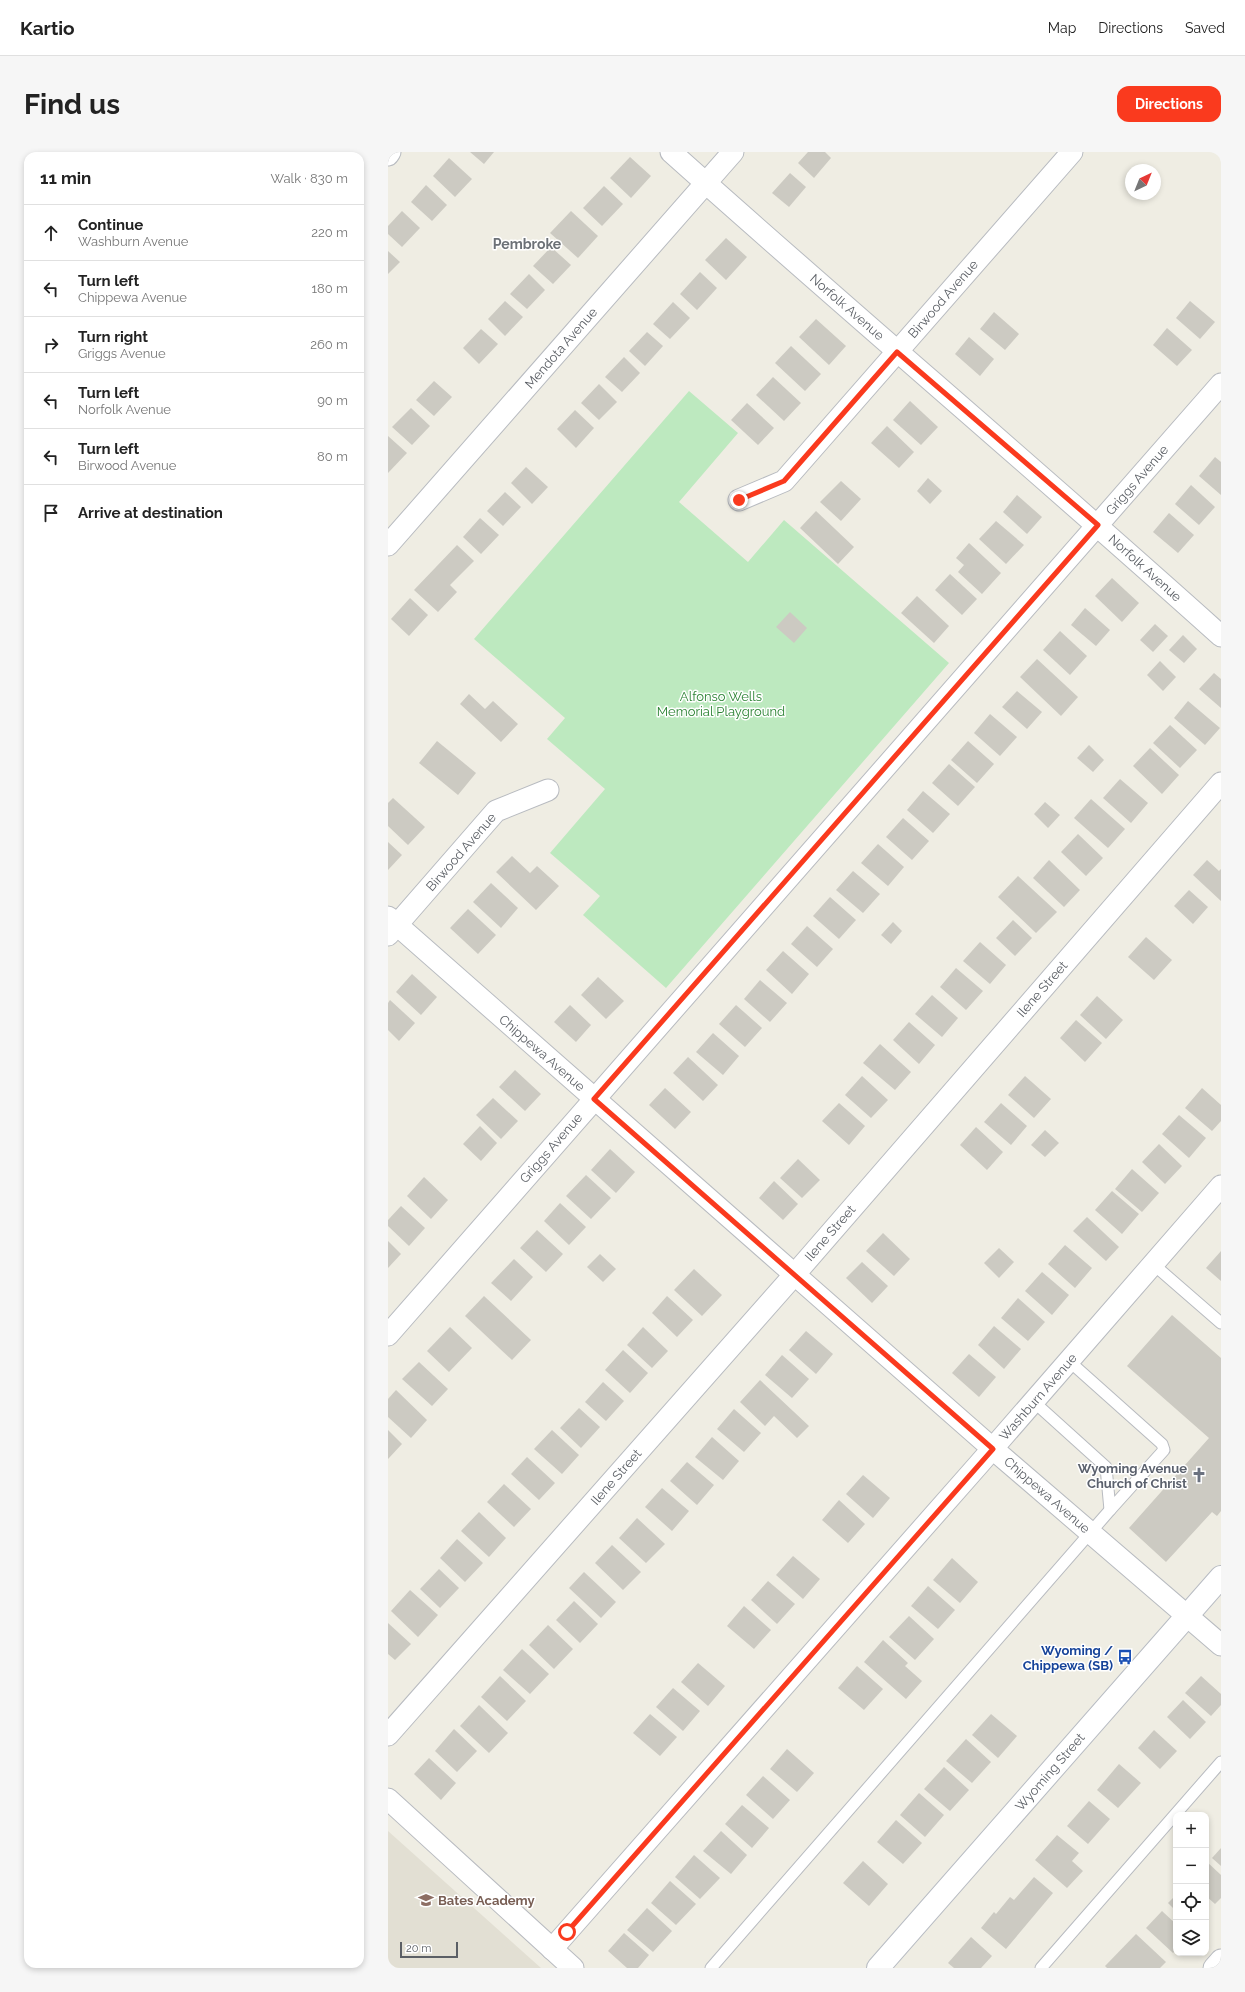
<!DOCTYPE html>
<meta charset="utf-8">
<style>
body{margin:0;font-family:Raleway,sans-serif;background:#f6f6f6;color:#222}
.controls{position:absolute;right:12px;bottom:12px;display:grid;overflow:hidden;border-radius:8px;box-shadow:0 2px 6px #0003}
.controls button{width:36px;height:36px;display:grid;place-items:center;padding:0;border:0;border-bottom:1px solid #e0e0e0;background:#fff;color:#222;font:20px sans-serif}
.compass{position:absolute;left:737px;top:12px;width:36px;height:36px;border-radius:50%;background:#fff;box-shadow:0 2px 6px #0003;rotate:43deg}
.scale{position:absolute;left:12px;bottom:10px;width:58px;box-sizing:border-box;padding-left:4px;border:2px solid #5b5f65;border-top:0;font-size:11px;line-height:14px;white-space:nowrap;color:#5b5f65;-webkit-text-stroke:3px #fff;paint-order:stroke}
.stop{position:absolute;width:12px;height:12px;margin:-9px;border:3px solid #fa3a1e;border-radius:50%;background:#fff}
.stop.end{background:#fa3a1e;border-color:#fff;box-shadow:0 1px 4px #0008}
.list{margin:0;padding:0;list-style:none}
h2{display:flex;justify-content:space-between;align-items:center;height:52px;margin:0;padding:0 16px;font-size:17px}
h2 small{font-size:13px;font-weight:400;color:#767676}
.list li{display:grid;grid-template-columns:26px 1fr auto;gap:12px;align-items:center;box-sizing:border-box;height:56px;padding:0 16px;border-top:1px solid #e0e0e0}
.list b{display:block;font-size:15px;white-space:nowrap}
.list p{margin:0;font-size:13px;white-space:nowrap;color:#767676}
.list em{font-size:13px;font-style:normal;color:#767676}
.icon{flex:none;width:22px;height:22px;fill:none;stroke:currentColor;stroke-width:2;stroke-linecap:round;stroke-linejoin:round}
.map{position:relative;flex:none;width:833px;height:1816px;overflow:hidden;border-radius:12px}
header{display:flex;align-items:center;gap:24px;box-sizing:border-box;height:56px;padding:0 20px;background:#fff;border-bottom:1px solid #e0e0e0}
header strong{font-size:19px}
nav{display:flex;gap:22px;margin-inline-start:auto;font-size:14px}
.intro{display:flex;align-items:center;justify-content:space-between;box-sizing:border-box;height:96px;padding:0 24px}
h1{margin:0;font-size:28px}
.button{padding:10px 18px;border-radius:12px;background:#fa3a1e;color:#fff;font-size:14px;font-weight:700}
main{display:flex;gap:24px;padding:0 24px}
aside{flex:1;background:#fff;border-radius:12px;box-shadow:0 2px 6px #0003}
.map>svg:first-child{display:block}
</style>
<header>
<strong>Kartio</strong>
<nav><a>Map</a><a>Directions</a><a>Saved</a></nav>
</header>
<div class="intro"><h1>Find us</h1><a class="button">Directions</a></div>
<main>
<aside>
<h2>11 min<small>Walk · 830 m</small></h2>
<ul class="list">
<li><svg class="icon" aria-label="ahead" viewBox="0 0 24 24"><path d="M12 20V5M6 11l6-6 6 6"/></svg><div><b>Continue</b><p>Washburn Avenue</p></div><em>220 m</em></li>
<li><svg class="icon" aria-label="left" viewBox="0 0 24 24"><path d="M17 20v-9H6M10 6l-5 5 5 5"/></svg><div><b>Turn left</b><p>Chippewa Avenue</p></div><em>180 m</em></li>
<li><svg class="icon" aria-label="right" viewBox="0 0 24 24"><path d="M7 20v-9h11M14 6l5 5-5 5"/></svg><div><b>Turn right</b><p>Griggs Avenue</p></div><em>260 m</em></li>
<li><svg class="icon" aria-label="left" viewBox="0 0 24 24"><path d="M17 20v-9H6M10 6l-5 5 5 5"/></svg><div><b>Turn left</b><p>Norfolk Avenue</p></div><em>90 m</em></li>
<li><svg class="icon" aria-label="left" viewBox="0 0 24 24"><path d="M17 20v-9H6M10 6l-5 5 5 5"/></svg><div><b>Turn left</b><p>Birwood Avenue</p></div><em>80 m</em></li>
<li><svg class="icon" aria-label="arrive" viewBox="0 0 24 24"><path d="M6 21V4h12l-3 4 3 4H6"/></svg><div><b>Arrive at destination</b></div></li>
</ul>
</aside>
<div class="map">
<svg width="833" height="1816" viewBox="0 0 833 1816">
<rect width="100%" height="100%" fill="#efede3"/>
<polygon fill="#e2dfd3" points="0,1679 153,1816 0,1816"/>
<polygon fill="#bde9bf" points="301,239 350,281 291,350 360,410 396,368 561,511 278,836 195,763 212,744 162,701 217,637 159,587 177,566 86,487"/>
<g fill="#cccac2">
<polygon points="82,0 106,0 96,12"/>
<polygon points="420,0 437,0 443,6 426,26 410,11"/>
<polygon points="242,5 263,24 243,46 222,26"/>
<polygon points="61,6 84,27 67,45 45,24"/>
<polygon points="402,21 418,35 401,55 384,41"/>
<polygon points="38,33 59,53 44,69 23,50"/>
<polygon points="216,34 235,52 214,74 195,56"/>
<polygon points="14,59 32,76 14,95 0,82 0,74"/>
<polygon points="183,59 210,84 190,106 162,81"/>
<polygon points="338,86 359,105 338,128 317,108"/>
<polygon points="163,95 183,113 165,132 145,114"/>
<polygon points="0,99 12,110 0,122"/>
<polygon points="312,120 329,136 309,158 292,142"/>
<polygon points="141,122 157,138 139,157 122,142"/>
<polygon points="117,149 135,165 117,184 100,167"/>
<polygon points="802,149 827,170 812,187 788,166"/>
<polygon points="285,150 302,166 282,187 265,172"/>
<polygon points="606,160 631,182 617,198 592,177"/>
<polygon points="428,167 458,194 441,213 411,185"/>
<polygon points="779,176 804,198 789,214 765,193"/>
<polygon points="93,177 110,192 91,212 75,196"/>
<polygon points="259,180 275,194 257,214 241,199"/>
<polygon points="581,185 606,207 592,224 567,202"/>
<polygon points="403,194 433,222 417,239 387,211"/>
<polygon points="236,205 252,221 234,240 217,225"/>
<polygon points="385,225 413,251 396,269 368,243"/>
<polygon points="46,229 64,245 46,264 28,248"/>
<polygon points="211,232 229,250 211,268 193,251"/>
<polygon points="522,249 550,275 533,293 505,268"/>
<polygon points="359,251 386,276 370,293 343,268"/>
<polygon points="23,256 42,274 24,293 4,275"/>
<polygon points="187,258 206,276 188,296 169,277"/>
<polygon points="499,274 526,300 511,316 483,291"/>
<polygon points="0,284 19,301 0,321"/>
<polygon points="827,305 833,310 833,343 811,324"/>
<polygon points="138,315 160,335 144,352 123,331"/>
<polygon points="540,326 554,339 542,352 529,339"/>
<polygon points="453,329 473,347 453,369 432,350"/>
<polygon points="803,333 827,355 811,373 787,352"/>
<polygon points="117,340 133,355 115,374 99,359"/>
<polygon points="629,343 654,365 639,382 615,360"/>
<polygon points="428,359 466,395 450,412 412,376"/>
<polygon points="781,361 806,383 790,401 765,380"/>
<polygon points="92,366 111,383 93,402 75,385"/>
<polygon points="608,369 636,393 618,412 591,387"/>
<polygon points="581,391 613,421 594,442 570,420 576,413 568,406"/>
<polygon points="69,393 86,409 62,433 69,440 50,460 26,438"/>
<polygon points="562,422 589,447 574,463 547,438"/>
<polygon points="724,426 751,451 734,470 707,444"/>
<polygon points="529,444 561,474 546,491 513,461"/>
<polygon points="22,446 40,463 21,484 3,467"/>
<polygon points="697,456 722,478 708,494 683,473"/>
<polygon points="402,460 419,476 406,491 388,475"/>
<polygon points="767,472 780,484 765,500 752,488"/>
<polygon points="672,479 699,504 682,523 655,498"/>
<polygon points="795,483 809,497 796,511 781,498"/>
<polygon points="649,507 690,545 673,564 632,525"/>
<polygon points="772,509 788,525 775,539 759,523"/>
<polygon points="826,521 833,527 833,556 811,537"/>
<polygon points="629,539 654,560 639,577 614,555"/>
<polygon points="81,542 97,557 105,549 130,572 113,590 72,552"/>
<polygon points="800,549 832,576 817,593 786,566"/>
<polygon points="602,562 629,585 612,604 586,581"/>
<polygon points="782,573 809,598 792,616 765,591"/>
<polygon points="49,589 88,621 70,643 31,611"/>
<polygon points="580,589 606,612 589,631 563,608"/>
<polygon points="701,593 716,608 705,620 689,606"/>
<polygon points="762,596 791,623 774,642 745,614"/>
<polygon points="561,612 587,635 570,654 544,631"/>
<polygon points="732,627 760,651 743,671 715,646"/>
<polygon points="535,639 562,662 545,681 519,658"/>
<polygon points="5,646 37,675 20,693 0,674 0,651"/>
<polygon points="703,647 737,677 720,696 686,666"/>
<polygon points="657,650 672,663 660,676 646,662"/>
<polygon points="515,666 541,689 524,708 498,685"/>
<polygon points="690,682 715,706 698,724 673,700"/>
<polygon points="0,690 14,703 0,718"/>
<polygon points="490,692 516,715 500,734 473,711"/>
<polygon points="124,704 142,721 149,714 171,734 148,758 108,720"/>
<polygon points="661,708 692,738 676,755 645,726"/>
<polygon points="819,708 831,719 833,717 833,749 805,723"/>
<polygon points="465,719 492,742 475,761 448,738"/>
<polygon points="630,724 669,760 648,781 610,745"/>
<polygon points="103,731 130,756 113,776 85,750"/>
<polygon points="801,738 820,755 805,772 786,754"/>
<polygon points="442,745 468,768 451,787 425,764"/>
<polygon points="80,757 108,783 90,802 62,776"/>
<polygon points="625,768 644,786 627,804 608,786"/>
<polygon points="505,770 514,779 503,792 493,783"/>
<polygon points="419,774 445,797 429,815 403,792"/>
<polygon points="758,785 784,808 766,828 740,805"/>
<polygon points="592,790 618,813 602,832 575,809"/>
<polygon points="395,799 421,822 404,842 378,818"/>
<polygon points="568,816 595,839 578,858 552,835"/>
<polygon points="24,822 49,845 33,863 8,840"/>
<polygon points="210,825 236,849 218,867 193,843"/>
<polygon points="372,828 399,851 382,870 356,847"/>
<polygon points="544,843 570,866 554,885 527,862"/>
<polygon points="709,844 735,868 718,887 692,863"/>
<polygon points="2,848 27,871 11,889 0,878 0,851"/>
<polygon points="182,853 203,873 188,890 166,870"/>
<polygon points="348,853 374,876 357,895 331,872"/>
<polygon points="688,868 714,891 697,910 672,886"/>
<polygon points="521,870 547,893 531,912 505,888"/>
<polygon points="325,881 351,904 335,923 308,900"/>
<polygon points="492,892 523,920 507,938 475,911"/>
<polygon points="300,905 330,933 315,949 285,921"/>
<polygon points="127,918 153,942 137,959 111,935"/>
<polygon points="474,924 500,948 483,966 457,943"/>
<polygon points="637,924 663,947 646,966 620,943"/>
<polygon points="277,936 303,960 287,977 261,953"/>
<polygon points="814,936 833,953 833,969 824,979 797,956"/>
<polygon points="105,946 130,969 113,987 88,963"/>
<polygon points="451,951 477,974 461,993 434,969"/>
<polygon points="613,951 639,974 623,993 596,970"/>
<polygon points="791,963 818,986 801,1006 774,982"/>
<polygon points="92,974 109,991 93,1009 75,992"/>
<polygon points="588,975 615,1000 599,1018 572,993"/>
<polygon points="657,978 671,991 657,1005 643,993"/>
<polygon points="771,992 794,1014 777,1032 754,1010"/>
<polygon points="222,997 247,1020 228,1041 203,1018"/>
<polygon points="410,1007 432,1028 414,1046 392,1026"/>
<polygon points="744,1017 771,1041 754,1060 727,1037"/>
<polygon points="198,1023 223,1046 203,1067 178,1044"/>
<polygon points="36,1025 60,1048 43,1067 19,1044"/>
<polygon points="386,1029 410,1052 395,1068 371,1046"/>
<polygon points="724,1039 751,1062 734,1082 707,1058"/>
<polygon points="172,1051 198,1075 181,1093 156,1069"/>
<polygon points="13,1054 37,1076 21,1094 0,1074 0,1068"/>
<polygon points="699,1065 731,1095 718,1109 685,1079"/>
<polygon points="149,1078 175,1102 158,1120 132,1096"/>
<polygon points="495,1081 522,1107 506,1124 478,1099"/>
<polygon points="0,1089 13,1102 0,1116"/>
<polygon points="677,1093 704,1116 687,1136 660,1112"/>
<polygon points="611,1096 626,1110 611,1126 596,1111"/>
<polygon points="833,1099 833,1129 818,1116"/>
<polygon points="212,1102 228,1117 215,1130 199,1115"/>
<polygon points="126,1107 145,1125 123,1149 103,1131"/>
<polygon points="474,1110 500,1134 484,1151 458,1126"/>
<polygon points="306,1117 334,1143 314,1164 286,1138"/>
<polygon points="654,1120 681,1143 664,1163 637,1139"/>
<polygon points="96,1144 143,1188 124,1208 77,1164"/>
<polygon points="279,1144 305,1168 289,1185 264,1161"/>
<polygon points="630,1146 657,1170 640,1189 613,1166"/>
<polygon points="784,1163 833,1206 833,1359 829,1364 824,1360 778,1410 741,1376 821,1286 739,1214"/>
<polygon points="606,1174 633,1197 616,1217 590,1193"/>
<polygon points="62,1175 84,1196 61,1220 39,1199"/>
<polygon points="255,1175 280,1199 264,1216 239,1193"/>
<polygon points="418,1179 445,1202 428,1222 401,1198"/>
<polygon points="235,1198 260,1221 242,1241 217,1218"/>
<polygon points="581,1202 608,1225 591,1245 564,1221"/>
<polygon points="394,1203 421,1227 404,1246 377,1223"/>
<polygon points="31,1210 60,1237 44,1254 14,1227"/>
<polygon points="372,1228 421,1274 409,1286 386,1264 377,1274 352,1250"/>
<polygon points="215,1230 236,1249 218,1269 197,1250"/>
<polygon points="8,1238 39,1268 23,1286 0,1265 0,1247"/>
<polygon points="191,1256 212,1275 193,1296 172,1276"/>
<polygon points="346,1257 373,1281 356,1300 329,1277"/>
<polygon points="0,1278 14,1292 0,1307"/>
<polygon points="164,1278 191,1303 174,1322 146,1297"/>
<polygon points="324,1285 351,1309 335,1328 307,1305"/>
<polygon points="139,1305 167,1331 151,1348 123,1322"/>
<polygon points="299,1310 326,1333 309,1353 282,1329"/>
<polygon points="475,1323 502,1346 485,1366 458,1342"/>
<polygon points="116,1332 143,1357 126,1375 99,1350"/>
<polygon points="274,1336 301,1359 284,1379 257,1355"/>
<polygon points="451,1348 477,1372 460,1391 434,1368"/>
<polygon points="91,1360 118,1386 101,1405 73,1379"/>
<polygon points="249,1366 277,1392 258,1411 231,1386"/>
<polygon points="69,1387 95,1411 77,1430 52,1406"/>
<polygon points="224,1393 253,1420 235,1438 207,1411"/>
<polygon points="405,1404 432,1427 415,1447 388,1423"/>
<polygon points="564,1406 590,1430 572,1451 545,1428"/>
<polygon points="51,1417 71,1436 52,1456 32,1437"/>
<polygon points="196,1420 228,1450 213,1466 181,1436"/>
<polygon points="380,1429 407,1452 389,1472 363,1448"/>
<polygon points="540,1434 567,1458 550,1477 523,1454"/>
<polygon points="22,1438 50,1463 30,1485 3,1459"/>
<polygon points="186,1449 210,1472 192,1491 168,1468"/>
<polygon points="356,1454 383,1478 366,1497 339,1474"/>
<polygon points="521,1464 546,1487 527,1508 501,1485"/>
<polygon points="0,1471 23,1492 7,1508 0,1502"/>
<polygon points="160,1473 185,1497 166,1517 141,1493"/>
<polygon points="495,1488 520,1511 517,1514 534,1529 518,1547 476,1510"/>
<polygon points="134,1497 161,1522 142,1542 115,1518"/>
<polygon points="310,1511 337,1534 320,1554 293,1530"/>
<polygon points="469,1514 495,1537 476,1558 450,1536"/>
<polygon points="112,1524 138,1549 119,1569 93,1545"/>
<polygon points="813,1524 833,1542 833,1553 823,1564 797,1541"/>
<polygon points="285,1536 312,1559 295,1579 268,1555"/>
<polygon points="795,1548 818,1570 802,1587 779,1565"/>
<polygon points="91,1553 120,1581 101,1601 72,1574"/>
<polygon points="262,1562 289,1585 272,1604 245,1581"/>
<polygon points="603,1562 629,1584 610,1606 584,1583"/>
<polygon points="66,1577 89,1599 69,1620 47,1599"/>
<polygon points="766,1578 789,1599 772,1617 750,1596"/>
<polygon points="578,1587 603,1610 584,1631 558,1609"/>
<polygon points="399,1597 426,1621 409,1640 382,1617"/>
<polygon points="41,1606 68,1631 53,1648 26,1622"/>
<polygon points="731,1612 753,1631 730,1656 709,1638"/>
<polygon points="556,1615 581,1638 562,1659 536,1637"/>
<polygon points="375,1624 402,1648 385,1667 358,1643"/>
<polygon points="531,1641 556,1663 537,1685 512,1663"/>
<polygon points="701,1649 722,1667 700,1692 679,1674"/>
<polygon points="354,1653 381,1676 364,1696 337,1672"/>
<polygon points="508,1668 534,1691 515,1712 489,1690"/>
<polygon points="333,1679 359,1703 343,1722 315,1699"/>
<polygon points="669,1683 691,1701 684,1709 695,1719 679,1736 647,1708"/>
<polygon points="833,1696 833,1714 824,1706"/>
<polygon points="306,1703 332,1726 312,1747 287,1725"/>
<polygon points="475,1709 500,1732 481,1754 455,1731"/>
<polygon points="818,1709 833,1723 833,1746 827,1752 818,1744"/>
<polygon points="646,1725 665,1741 618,1797 593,1776 606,1760 608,1762 622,1745 626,1748"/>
<polygon points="282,1729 308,1752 288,1773 263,1751"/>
<polygon points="788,1743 788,1759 780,1751"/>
<polygon points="259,1756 284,1779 265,1800 239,1778"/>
<polygon points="774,1759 788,1772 788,1798 785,1801 758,1776"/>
<polygon points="236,1781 261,1803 250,1816 239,1816 220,1799"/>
<polygon points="748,1782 778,1810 772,1816 719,1816 717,1814"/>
<polygon points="583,1785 604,1804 593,1816 566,1816 560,1811"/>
</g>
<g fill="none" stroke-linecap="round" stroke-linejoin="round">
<g stroke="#b8bbc0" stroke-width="13">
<g id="lane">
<polyline points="765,1112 833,1171"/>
<polyline points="646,1250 718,1315 722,1358 776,1298 774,1292 681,1209"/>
<polyline points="323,1816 722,1358"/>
<polyline points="653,1816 833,1610"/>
</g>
</g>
<g stroke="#b8bbc0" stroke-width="23">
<g id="street">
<path d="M283 0C465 163 652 321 833 484"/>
<polyline points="0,3 2,0"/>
<polyline points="351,348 396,329 684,0"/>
<polyline points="0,393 345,0"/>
<polyline points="0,765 605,1297 833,1493"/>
<polyline points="0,783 108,659 160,638"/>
<polyline points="0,1183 833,232"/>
<polyline points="0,1583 407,1122 833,631"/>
<polyline points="0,1647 185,1816"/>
<polyline points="164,1797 592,1311 833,1034"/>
<polyline points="826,1816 833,1808"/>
</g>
</g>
<g stroke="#b8bcc3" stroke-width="24">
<polyline id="secondary" points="490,1816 833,1425"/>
</g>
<use href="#lane" stroke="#fff" stroke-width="11"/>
<use href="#street" stroke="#fff" stroke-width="21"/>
<use href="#secondary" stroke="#fff" stroke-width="22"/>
</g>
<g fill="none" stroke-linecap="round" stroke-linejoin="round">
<polyline stroke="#fa3a1e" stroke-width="5" points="179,1780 605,1297 206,947 710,373 509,200 396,329 351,348"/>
</g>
<defs>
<g id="church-bare" transform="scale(1.2)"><path d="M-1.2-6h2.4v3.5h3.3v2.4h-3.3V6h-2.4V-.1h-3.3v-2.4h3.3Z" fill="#6b7280" stroke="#fff" stroke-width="2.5" paint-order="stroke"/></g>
<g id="bus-bare" transform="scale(1.2)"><path d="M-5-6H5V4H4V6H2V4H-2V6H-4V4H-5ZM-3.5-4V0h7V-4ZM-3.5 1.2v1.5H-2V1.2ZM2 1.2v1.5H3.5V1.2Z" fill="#1a4fb4" stroke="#fff" stroke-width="2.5" paint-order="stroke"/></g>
<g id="school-bare" transform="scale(1.2)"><path d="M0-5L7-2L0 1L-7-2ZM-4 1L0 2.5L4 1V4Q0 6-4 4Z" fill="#8d6e63" stroke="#fff" stroke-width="2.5" paint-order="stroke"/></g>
</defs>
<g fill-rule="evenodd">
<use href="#church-bare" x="811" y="1323"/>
<use href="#bus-bare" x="737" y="1505"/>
<use href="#school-bare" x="38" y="1748"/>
</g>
<g text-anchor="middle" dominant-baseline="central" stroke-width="3" stroke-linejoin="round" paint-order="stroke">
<g font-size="13" fill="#5b5f65" stroke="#fff">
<text transform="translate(555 147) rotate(-49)">Birwood Avenue</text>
<text transform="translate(459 155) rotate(41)">Norfolk Avenue</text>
<text transform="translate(173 196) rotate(-49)">Mendota Avenue</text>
<text transform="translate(749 328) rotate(-49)">Griggs Avenue</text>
<text transform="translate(757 416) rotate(42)">Norfolk Avenue</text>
<text transform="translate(73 700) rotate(-49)">Birwood Avenue</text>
<text transform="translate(654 837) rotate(-49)">Ilene Street</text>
<text transform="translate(154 901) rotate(41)">Chippewa Avenue</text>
<text transform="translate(163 996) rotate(-49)">Griggs Avenue</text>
<text transform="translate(442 1081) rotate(-49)">Ilene Street</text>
<text transform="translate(650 1245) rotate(-49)">Washburn Avenue</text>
<text transform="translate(228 1325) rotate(-49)">Ilene Street</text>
<text transform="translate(659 1343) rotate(41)">Chippewa Avenue</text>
<text transform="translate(662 1620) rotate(-49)">Wyoming Street</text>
</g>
<g font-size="13" fill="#2c8334" stroke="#fff">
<text x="333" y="544">Alfonso Wells<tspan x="333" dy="15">Memorial Playground</tspan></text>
</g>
<g font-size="13" font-weight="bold" fill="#5b616d" stroke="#fff" text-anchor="end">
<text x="799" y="1316">Wyoming Avenue<tspan x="799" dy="15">Church of Christ</tspan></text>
</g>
<g font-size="13" font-weight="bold" fill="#164399" stroke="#fff" text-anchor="end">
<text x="725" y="1498">Wyoming /<tspan x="725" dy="15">Chippewa (SB)</tspan></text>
</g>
<g font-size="13" font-weight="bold" fill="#785e54" stroke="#fff" text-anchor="start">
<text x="50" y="1748">Bates Academy</text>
</g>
<g font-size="14" font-weight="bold" fill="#6c7177" stroke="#fff">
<text x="139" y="92">Pembroke</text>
</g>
</g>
</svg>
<div class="controls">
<button>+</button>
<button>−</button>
<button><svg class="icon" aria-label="locate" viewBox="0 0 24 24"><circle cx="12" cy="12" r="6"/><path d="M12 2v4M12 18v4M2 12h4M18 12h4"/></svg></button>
<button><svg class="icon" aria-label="layers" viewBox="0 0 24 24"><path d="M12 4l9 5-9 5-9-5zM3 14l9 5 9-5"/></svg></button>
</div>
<svg class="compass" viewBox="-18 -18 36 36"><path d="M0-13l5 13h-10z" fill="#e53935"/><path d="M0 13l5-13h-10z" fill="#767676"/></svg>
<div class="scale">20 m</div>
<div class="stop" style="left:179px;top:1780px"></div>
<div class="stop end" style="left:351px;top:348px"></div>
</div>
</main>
